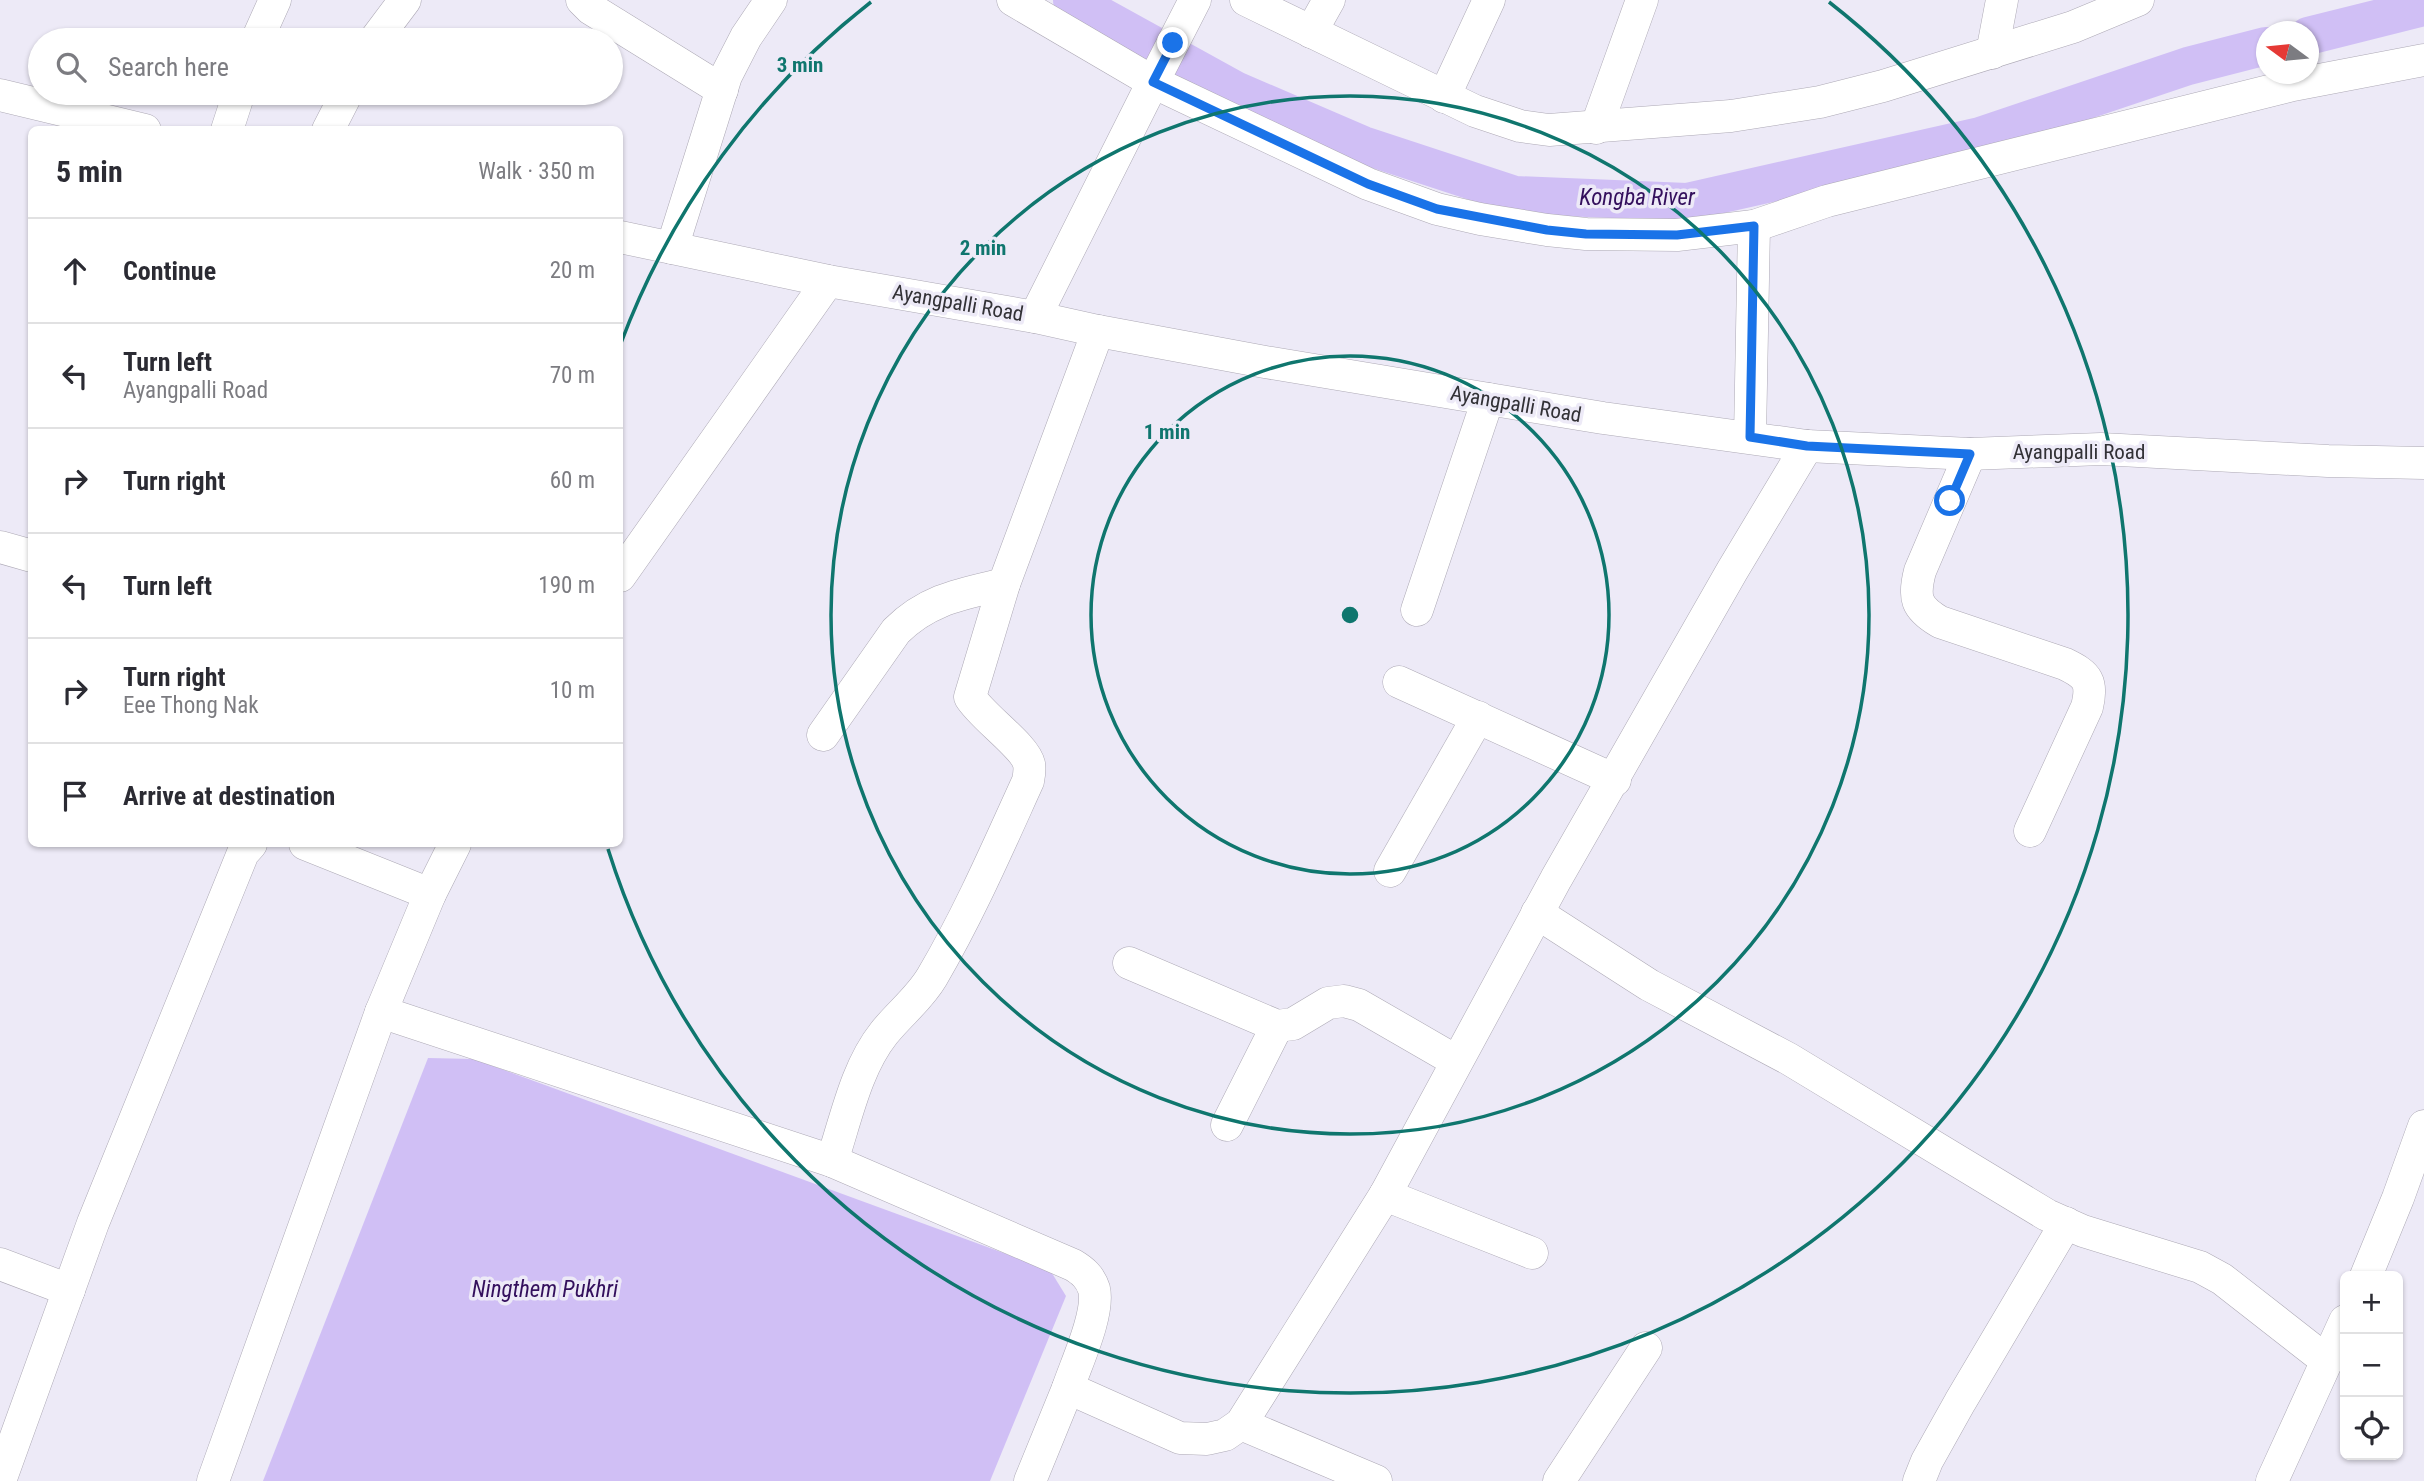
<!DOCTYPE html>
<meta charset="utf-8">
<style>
body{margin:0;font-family:"Roboto Condensed",sans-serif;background:#f7f7f7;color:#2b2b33}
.controls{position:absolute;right:21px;bottom:21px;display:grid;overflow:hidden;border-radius:10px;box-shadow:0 2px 5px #0004}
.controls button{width:63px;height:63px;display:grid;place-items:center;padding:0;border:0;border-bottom:2px solid #e1e1e2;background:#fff;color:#2b2b33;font:35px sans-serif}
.compass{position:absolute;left:2256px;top:21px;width:63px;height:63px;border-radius:50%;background:#fff;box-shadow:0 2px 5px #0004;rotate:285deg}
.stop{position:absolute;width:21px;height:21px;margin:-16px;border:5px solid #1a73e8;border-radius:50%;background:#fff}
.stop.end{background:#1a73e8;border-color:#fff;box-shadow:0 2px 7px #0008}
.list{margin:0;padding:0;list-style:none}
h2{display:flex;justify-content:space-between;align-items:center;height:91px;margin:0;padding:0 28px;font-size:30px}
h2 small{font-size:23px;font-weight:400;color:#7c7c81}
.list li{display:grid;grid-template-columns:46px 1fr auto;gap:21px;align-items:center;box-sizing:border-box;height:105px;padding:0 28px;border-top:2px solid #e1e1e2}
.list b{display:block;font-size:26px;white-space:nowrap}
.list p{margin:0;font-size:23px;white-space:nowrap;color:#7c7c81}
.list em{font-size:23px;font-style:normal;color:#7c7c81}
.icon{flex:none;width:38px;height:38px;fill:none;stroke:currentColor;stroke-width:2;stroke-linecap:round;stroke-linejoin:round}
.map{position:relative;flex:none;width:2424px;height:1481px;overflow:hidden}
.search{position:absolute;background:#fff;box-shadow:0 2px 5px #0004;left:28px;top:28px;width:595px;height:77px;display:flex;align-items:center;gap:18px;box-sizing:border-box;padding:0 24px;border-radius:38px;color:#7c7c81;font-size:26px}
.panel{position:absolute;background:#fff;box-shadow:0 2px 5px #0004;left:28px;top:126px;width:595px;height:721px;border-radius:10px}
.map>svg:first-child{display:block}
</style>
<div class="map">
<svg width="2424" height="1481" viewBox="0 0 2424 1481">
<rect width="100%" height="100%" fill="#edeaf7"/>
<polygon fill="#d0bff5" points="428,1058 474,1059 1050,1270 1066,1296 990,1481 263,1481"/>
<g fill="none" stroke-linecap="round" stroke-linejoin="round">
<g stroke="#d0bff5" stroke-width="38">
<polyline points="1072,0 1235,90 1363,145 1515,195 1687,202 1980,136 2188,66 2266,46"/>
<polyline points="2308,36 2424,7"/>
</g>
<g stroke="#ada9b5" stroke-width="33">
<g id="minor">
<polyline points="582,0 591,9 722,90"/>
<polyline points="1013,0 1153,82 1035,317"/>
<polyline points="1195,0 1153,82 1368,184 1437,209 1480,219 1547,230 1586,234 1677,235 1754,226 1827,201 2293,85 2424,60"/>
<polyline points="1246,0 1475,111 1520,126 1549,130 1731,116 1820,102 1883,86 2073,27 2138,0"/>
<polyline points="1311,32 1329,0"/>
<polyline points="257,40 275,0"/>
<polyline points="375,40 405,0"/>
<polyline points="1992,53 2002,0"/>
<polyline points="0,95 145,130"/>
<polyline points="1444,97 1489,0"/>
<polyline points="1596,128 1642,0"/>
<polyline points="227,130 239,93"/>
<polyline points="328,130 347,93"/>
<polyline points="620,237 828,281 1035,317 1098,331 1265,362 1603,418 1807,446 1970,454 2101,449 2328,461 2424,463"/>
<polyline points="672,248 726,76 746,37 771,0"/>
<polyline points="1750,437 1754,226"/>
<path d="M1970 454 1920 571C1913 598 1916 608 1940 622L2065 664C2088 675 2093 682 2087 707L2030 831"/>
<polyline points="0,547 32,556"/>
<polyline points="620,576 828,281"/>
<polyline points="1417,610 1488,399"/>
<polyline points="1399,682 1615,780"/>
<path d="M823 735 896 631C928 599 962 594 1004 584"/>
<polyline points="305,844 430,894"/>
<polyline points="1390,871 1478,717"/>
<polyline points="1537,913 1649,985 1789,1059 2047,1215 2083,1231 2200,1267 2222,1279 2327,1361"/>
<polyline points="1129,963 1277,1026 1293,1024 1328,1003 1344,1001 1359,1005 1456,1061"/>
<path d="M381 1012 832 1161 1073 1265C1083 1271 1090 1277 1094 1289 1100 1313 1076 1364 1068 1388"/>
<polyline points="1227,1125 1277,1026"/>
<path d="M832 1161C846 1119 856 1068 884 1033 900 1013 919 999 932 977 969 914 998 847 1028 781 1029 776 1030 769 1029 764 1025 746 982 717 970 697L1004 584 1098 331"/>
<polyline points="1385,1195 1532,1253"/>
<polyline points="0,1264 69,1290"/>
<polyline points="2366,1276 2398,1198 2424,1126"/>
<polyline points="1241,1424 1376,1481"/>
<polyline points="0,1481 93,1223 243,853 251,844"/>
<polyline points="213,1481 381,1012 430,894 455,844"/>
<polyline points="1030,1481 1068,1388 1180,1438 1207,1439 1225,1435 1241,1424 1385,1195 1556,879 1732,571 1807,446"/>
<polyline points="1559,1481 1646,1348"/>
<polyline points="1919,1481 1927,1461 1960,1402 2066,1223"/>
<polyline points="2272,1481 2345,1321"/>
</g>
</g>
<use href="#minor" stroke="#fff" stroke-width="32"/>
</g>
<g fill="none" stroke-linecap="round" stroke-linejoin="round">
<polyline stroke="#1a73e8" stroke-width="9" points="1173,43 1153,82 1368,184 1437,209 1547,230 1586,234 1677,235 1754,226 1750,437 1807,446 1970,454 1950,501"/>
</g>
<g fill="none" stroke="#0f766e" stroke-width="3.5">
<circle cx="1350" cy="615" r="259"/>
<circle cx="1350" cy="615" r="519"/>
<path d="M621 343A778 778 0 0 1 871 2M1829 2A778 778 0 1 1 608 849"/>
</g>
<g text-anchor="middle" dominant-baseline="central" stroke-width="7" stroke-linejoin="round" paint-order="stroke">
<g font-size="21" fill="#323136" stroke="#edeaf7">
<text transform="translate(958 303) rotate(10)">Ayangpalli Road</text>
<text transform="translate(1516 404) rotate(10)">Ayangpalli Road</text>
<text x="2079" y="452">Ayangpalli Road</text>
</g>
<g font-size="23" font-style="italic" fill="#34105d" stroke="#edeaf7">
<text x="1637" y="197">Kongba River</text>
<text x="545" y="1289">Ningthem Pukhri</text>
</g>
</g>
<circle cx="1350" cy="615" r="10" fill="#0f766e" stroke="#edeaf7" stroke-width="3.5"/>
<g font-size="21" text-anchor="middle" font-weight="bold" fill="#0f766e" stroke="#edeaf7" stroke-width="7" stroke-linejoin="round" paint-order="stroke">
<text x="800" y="72">3 min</text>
<text x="983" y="255">2 min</text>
<text x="1167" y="439">1 min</text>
</g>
</svg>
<div class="controls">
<button>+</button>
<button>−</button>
<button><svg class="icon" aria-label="locate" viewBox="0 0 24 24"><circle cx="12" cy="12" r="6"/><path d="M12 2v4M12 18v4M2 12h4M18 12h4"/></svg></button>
</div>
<svg class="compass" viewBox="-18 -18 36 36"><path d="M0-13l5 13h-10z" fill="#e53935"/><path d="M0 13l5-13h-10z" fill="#7c7c81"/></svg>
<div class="stop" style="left:1950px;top:501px"></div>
<div class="stop end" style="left:1173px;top:43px"></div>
<div class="search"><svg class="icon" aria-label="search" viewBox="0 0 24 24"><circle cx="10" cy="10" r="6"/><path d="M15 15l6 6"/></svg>Search here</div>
<section class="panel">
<h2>5 min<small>Walk · 350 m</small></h2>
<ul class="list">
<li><svg class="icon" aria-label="ahead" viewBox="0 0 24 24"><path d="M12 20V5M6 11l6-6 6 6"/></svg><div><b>Continue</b></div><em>20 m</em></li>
<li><svg class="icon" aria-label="left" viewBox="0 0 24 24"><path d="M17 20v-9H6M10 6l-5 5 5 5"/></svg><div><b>Turn left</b><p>Ayangpalli Road</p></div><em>70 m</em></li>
<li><svg class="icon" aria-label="right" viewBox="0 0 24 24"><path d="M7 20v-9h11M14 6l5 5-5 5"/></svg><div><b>Turn right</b></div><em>60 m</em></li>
<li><svg class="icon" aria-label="left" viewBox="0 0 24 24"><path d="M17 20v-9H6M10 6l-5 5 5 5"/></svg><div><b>Turn left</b></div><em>190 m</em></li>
<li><svg class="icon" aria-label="right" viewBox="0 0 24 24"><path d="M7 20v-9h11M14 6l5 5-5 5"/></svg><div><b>Turn right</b><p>Eee Thong Nak</p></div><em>10 m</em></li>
<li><svg class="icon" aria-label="arrive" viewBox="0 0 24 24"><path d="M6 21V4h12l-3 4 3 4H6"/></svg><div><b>Arrive at destination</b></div></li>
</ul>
</section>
</div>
